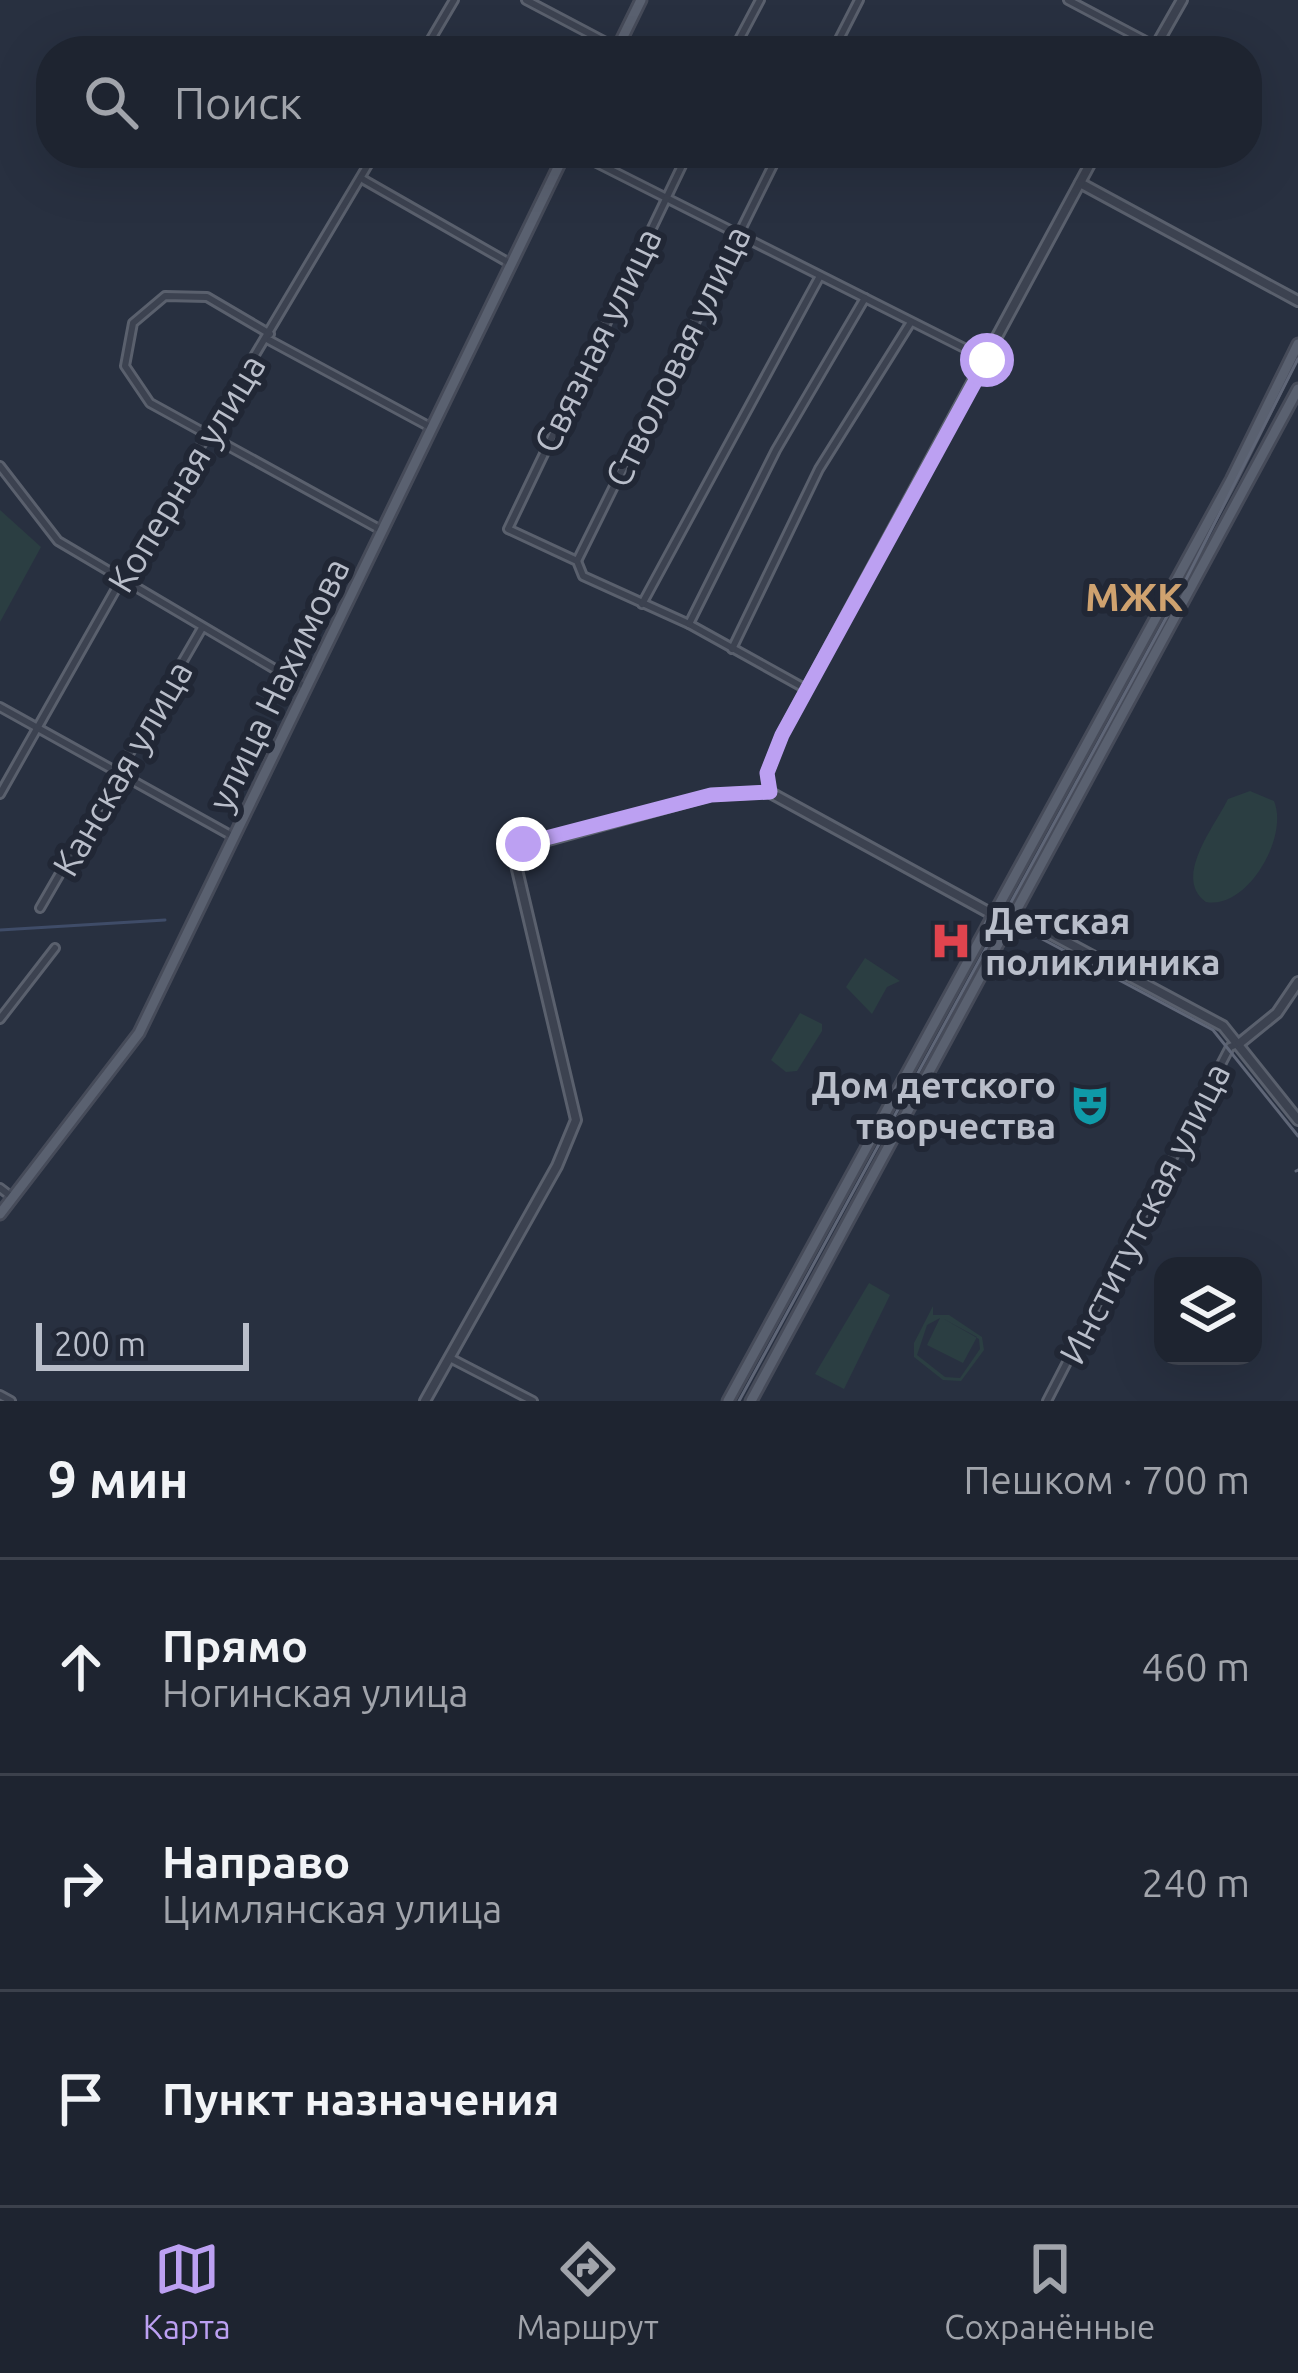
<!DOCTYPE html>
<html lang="ru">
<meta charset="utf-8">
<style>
body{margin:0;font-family:Ubuntu,sans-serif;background:#2b303c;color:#f1f3f6}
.controls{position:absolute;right:36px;bottom:36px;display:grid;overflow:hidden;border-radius:24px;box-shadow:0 12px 48px #0002}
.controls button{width:108px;height:108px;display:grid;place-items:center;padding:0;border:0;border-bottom:3px solid #3c414c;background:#1e2430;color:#f1f3f6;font:60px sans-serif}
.scale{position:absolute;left:36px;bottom:30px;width:213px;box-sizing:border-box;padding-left:12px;border:6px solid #b9beca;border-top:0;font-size:33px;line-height:42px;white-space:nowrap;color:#b9beca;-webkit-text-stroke:9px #212735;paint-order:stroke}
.stop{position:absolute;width:36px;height:36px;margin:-27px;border:9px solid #bca0f2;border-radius:50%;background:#fff}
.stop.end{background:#bca0f2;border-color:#fff;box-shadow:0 3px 12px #0008}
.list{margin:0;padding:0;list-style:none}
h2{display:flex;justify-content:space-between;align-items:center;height:156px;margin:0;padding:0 48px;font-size:51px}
h2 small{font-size:39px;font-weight:400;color:#a1a4ab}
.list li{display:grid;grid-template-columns:78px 1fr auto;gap:36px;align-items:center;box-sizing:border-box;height:216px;padding:0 48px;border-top:3px solid #3c414c}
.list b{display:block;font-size:45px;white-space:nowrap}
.list p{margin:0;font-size:39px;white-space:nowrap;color:#a1a4ab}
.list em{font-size:39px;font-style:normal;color:#a1a4ab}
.icon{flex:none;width:66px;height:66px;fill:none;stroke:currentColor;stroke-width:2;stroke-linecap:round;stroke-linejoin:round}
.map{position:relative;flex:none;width:1298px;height:1401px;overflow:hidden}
.search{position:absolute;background:#1e2430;box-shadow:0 12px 48px #0002;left:36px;right:36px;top:36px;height:132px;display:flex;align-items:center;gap:30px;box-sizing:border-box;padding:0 42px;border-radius:48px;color:#a1a4ab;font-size:45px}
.sheet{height:804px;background:#1e2430}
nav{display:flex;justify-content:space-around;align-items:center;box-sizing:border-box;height:168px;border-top:3px solid #3c414c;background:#1e2430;font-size:33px;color:#a1a4ab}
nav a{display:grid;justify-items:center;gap:6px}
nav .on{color:#bca0f2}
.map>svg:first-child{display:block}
</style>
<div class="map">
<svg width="1298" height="1401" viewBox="0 0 1298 1401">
<rect width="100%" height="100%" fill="#283040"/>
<g fill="#2b3e42" fill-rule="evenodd">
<polygon points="0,510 41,547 0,622"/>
<path d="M1250 791 1274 801C1289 836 1248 910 1206 902 1172 878 1215 826 1228 799Z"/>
<polygon points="865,958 900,981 887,987 872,1014 846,987"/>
<polygon points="800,1013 822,1024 822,1031 797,1071 786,1072 771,1060"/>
<polygon points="869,1283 890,1295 844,1389 815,1374"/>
<path d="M933 1306V1315H949L982 1337 984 1350 961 1381 943 1380 914 1357V1343ZM940 1318 927 1345 963 1363 977 1337 942 1318 979 1339 980 1349 960 1378 945 1377 917 1355 927 1325Z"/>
</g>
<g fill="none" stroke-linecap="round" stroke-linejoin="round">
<polyline stroke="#3f4c68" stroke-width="3" points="0,930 165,920"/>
<g stroke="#5a606d" stroke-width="12">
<g id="minor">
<polyline points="526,0 617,48"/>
<polyline points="1068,0 1155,46"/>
<polyline points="424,51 454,0"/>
<polyline points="733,51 760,0"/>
<polyline points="833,51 859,0"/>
<polyline points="577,153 986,359"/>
<polyline points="688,153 508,529 577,561 583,576 689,624 806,689"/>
<polyline points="364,180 511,264"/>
<polyline points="270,334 207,297 165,296 133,323 125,366 150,403 381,530"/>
<polyline points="267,339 432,428"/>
<polyline points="0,466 58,541 307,688"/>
<polyline points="577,561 779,153"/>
<polyline points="642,604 820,276"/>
<polyline points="689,624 776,450 865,298"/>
<polyline points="732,649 819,469 911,322"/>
<polyline points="0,707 234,837"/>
<polyline points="0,794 121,580 375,153"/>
<polyline points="40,908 202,628"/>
<polyline points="0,1019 55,948"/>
<polyline points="0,1188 13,1198"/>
<polyline points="450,1358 533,1401"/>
<polyline points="0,1395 11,1401"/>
<polyline points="1047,1401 1230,1047 1240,1043"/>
</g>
</g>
<g stroke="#5a606d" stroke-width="14">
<g id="tertiary">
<polyline points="1153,51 1182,0"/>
<polyline points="1080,183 1298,301"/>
<polyline points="769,792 767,773 782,735 1096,153"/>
<polyline points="1016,915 1223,1026 1298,1120"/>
<polyline points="1240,1043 1277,1013 1298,982"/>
<polyline points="425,1401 557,1166 576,1120 515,861 519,848 711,795 769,792 990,913"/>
</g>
</g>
<g stroke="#464b59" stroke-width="15">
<g id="primary">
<polyline points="616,51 641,0"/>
<polyline points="0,1214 139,1033 565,153"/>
<polyline points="728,1401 1231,480 1298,344"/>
<polyline points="751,1401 1298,389"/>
</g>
</g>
<use href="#minor" stroke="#3c4250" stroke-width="6"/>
<use href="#tertiary" stroke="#3c4250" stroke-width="8"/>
<use href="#primary" stroke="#5a6170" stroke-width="9"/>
<g stroke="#5f6677" stroke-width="3">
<polyline points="1031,933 1213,1030 1298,1136"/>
<polyline points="1296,1171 1298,1170"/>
<polyline points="739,1401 1172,607 1298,359"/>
</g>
</g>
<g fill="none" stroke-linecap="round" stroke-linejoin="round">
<polyline stroke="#bca0f2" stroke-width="15" points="523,844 711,795 770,792 767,773 782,735 987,360"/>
</g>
<defs>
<g id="hospital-bare" transform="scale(3.24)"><path d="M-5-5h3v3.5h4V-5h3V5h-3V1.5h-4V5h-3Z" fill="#e0444e" stroke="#212735" stroke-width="2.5" paint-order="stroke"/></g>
<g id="theatre-bare" transform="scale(3.24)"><path d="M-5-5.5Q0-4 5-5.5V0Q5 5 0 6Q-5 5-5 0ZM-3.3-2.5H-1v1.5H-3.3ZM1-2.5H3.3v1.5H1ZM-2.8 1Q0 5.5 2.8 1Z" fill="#0f9aa8" stroke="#212735" stroke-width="2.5" paint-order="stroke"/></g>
</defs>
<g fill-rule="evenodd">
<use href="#hospital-bare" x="951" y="941"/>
<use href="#theatre-bare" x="1090" y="1105"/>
</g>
<g text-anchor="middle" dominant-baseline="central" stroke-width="12" stroke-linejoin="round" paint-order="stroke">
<g font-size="36" fill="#b9beca" stroke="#212735">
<text transform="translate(597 340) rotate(-64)">Связная улица</text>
<text transform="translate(677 356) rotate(-64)">Стволовая улица</text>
<text transform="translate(186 473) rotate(-59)">Коперная улица</text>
<text transform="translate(278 684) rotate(-64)">улица Нахимова</text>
<text transform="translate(122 768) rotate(-60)">Канская улица</text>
<text transform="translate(1144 1213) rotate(-63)">Институтская улица</text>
</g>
<g font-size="36" font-weight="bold" fill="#b9beca" stroke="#212735" text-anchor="start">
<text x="985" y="920">Детская<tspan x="985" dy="41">поликлиника</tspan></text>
<text x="1056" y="1084" text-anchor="end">Дом детского<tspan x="1056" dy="41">творчества</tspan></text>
</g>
<g font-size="39" font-weight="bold" fill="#cfa26f" stroke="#212735">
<text x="1134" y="596">МЖК</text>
</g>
</g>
</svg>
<div class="controls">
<button><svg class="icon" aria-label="layers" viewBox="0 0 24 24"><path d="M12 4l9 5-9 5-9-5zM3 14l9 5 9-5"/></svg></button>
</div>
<div class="scale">200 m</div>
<div class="stop" style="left:987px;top:360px"></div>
<div class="stop end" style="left:523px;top:844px"></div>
<div class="search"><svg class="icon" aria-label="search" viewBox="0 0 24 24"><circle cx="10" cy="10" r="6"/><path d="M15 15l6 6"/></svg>Поиск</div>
</div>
<section class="sheet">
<h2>9 мин<small>Пешком · 700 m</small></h2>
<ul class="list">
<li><svg class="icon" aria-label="ahead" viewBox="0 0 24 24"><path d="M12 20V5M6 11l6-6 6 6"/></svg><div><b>Прямо</b><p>Ногинская улица</p></div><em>460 m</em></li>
<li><svg class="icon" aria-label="right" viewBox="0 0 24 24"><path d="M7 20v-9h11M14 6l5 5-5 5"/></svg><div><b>Направо</b><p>Цимлянская улица</p></div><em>240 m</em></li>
<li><svg class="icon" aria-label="arrive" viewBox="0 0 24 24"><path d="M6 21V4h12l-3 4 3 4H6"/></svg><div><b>Пункт назначения</b></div></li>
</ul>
</section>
<nav>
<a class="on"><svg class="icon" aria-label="map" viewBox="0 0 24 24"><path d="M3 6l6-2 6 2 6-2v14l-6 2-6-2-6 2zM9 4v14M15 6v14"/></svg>Карта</a>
<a><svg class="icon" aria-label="directions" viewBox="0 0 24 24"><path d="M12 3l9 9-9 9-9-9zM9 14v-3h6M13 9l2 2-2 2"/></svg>Маршрут</a>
<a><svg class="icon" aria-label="saved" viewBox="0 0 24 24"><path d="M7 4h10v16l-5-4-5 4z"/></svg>Сохранённые</a>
</nav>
